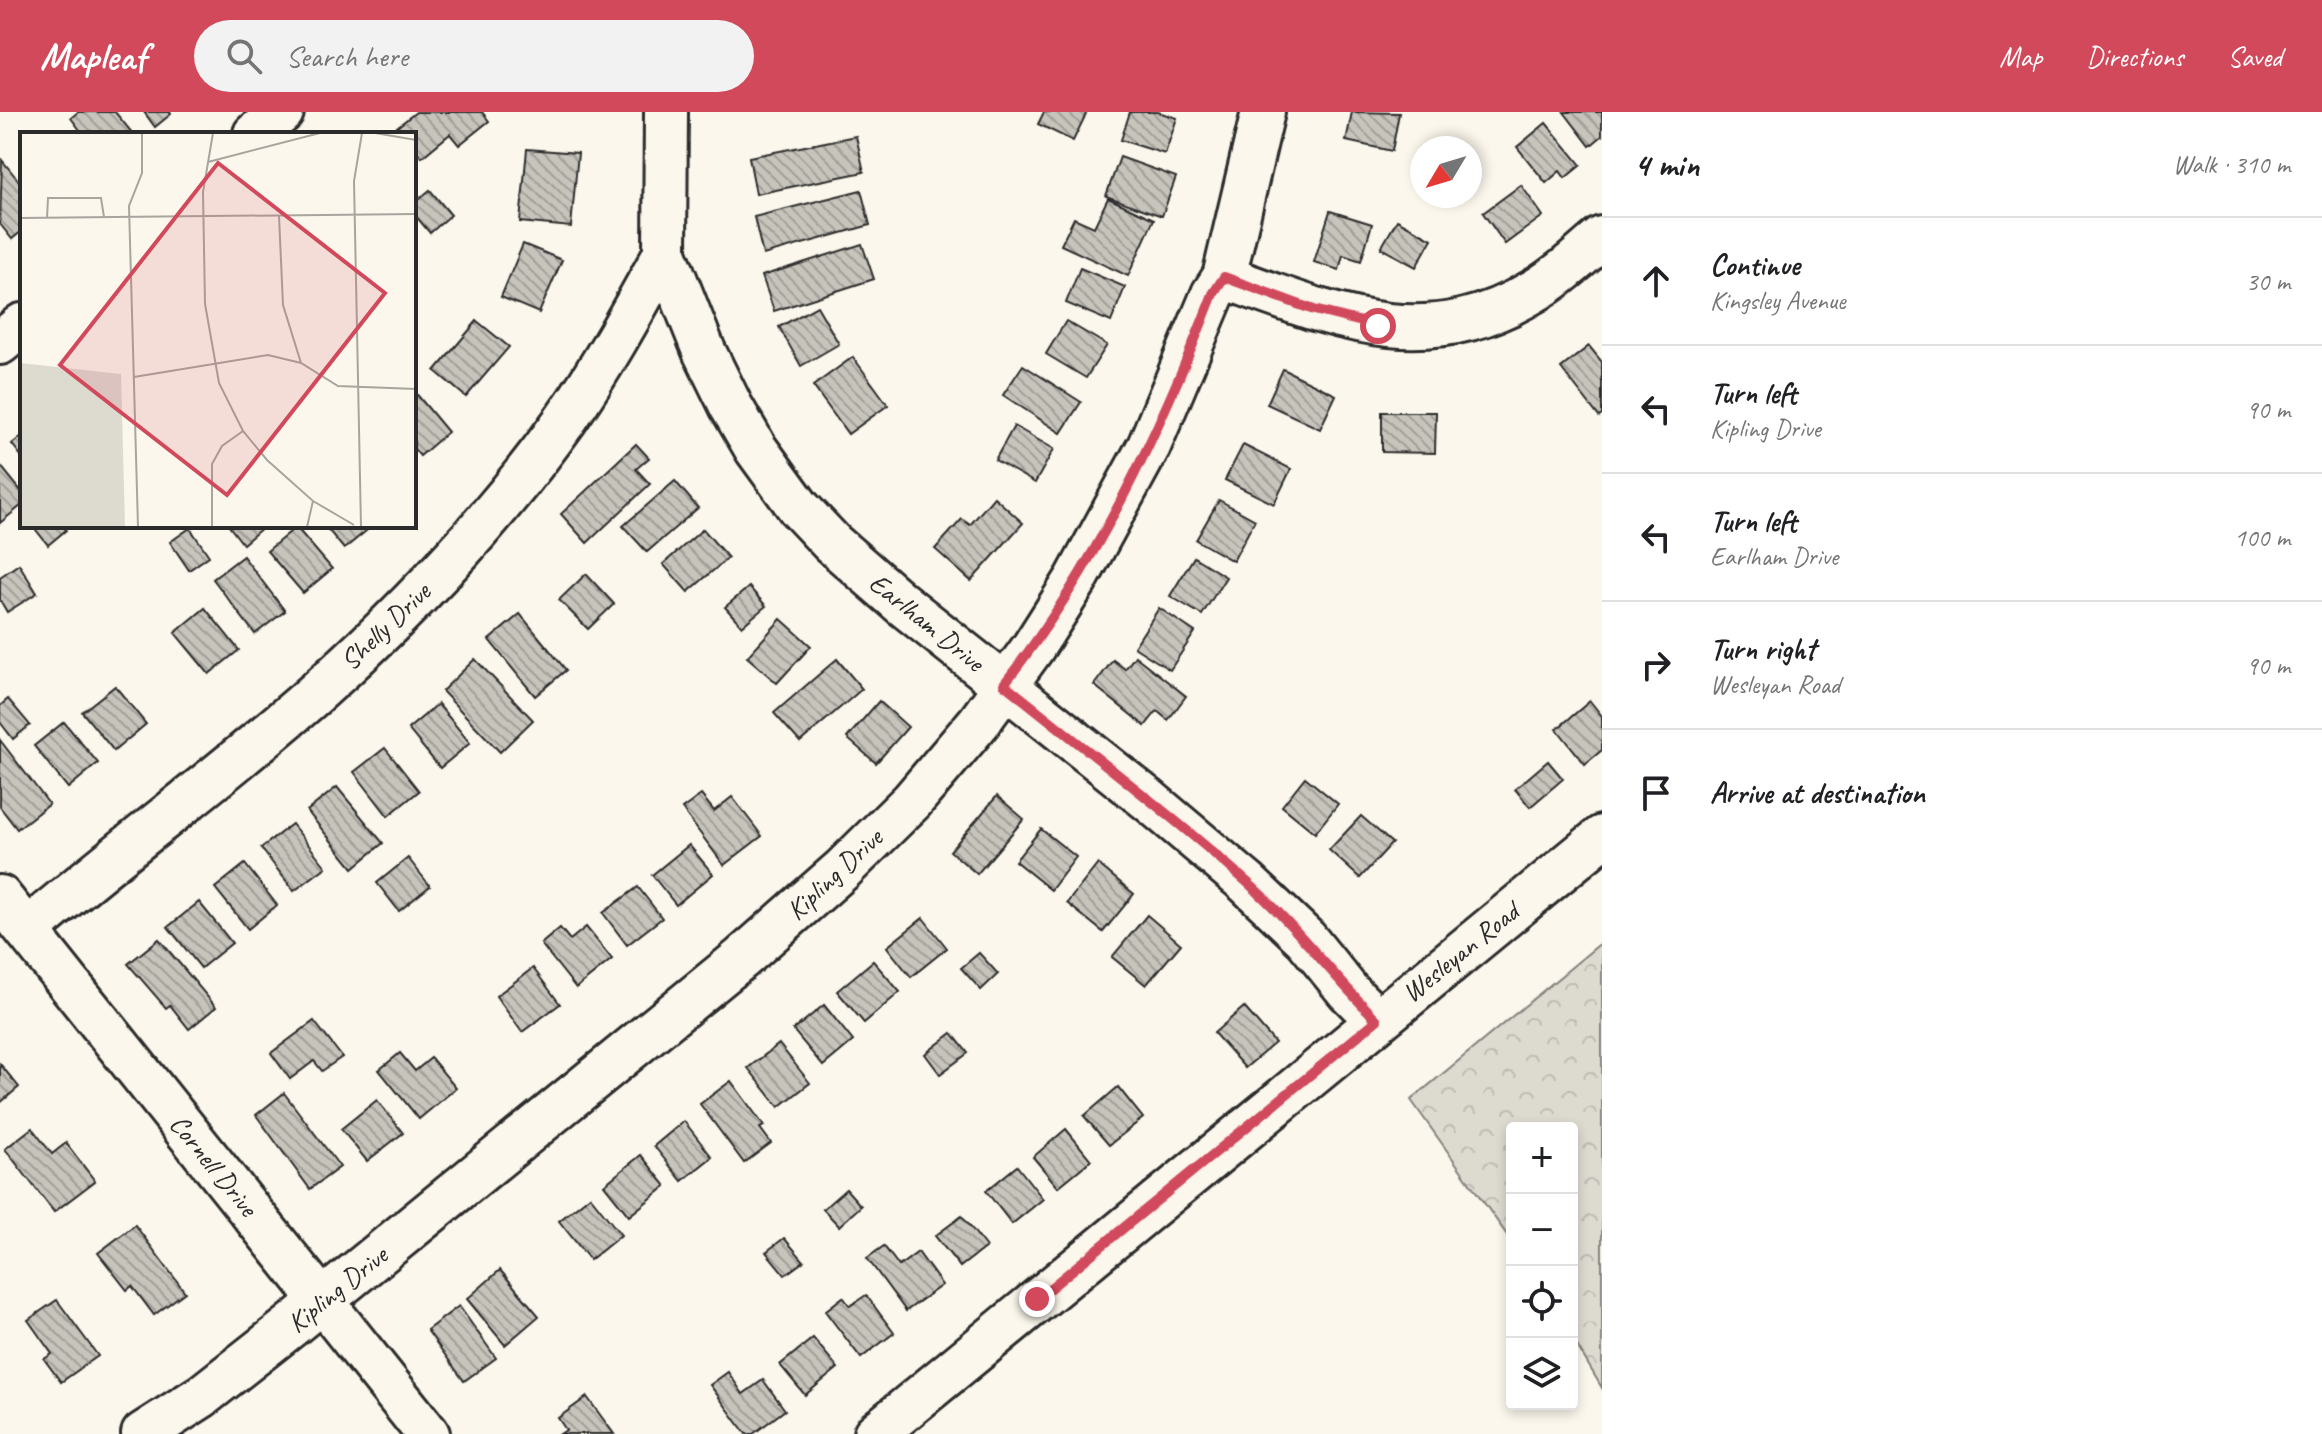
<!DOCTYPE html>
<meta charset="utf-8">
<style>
body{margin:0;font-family:Caveat,sans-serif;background:#f2f2f2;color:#202124}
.controls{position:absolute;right:24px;bottom:24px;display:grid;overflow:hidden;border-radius:8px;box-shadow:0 4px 12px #0003}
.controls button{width:72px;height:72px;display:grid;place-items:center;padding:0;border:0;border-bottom:2px solid #e0e0e0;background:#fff;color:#202124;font:40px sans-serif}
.compass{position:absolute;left:1410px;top:24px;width:72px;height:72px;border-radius:50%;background:#fff;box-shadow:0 4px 12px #0003;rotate:232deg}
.stop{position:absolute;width:24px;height:24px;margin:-18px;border:6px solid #d1495b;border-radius:50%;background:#fff}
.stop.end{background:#d1495b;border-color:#fff;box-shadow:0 2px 8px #0008}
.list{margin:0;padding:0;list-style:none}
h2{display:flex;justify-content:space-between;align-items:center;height:104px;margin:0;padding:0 32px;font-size:34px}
h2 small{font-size:26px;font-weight:400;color:#757577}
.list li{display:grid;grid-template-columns:52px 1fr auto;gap:24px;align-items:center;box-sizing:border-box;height:128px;padding:0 32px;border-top:2px solid #e0e0e0}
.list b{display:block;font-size:30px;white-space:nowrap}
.list p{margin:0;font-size:26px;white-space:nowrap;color:#757577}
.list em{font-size:26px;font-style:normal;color:#757577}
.icon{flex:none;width:44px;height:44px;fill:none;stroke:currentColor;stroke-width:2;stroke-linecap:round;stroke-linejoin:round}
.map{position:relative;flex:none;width:1602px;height:1322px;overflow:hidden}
header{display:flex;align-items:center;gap:48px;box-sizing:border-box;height:112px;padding:0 40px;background:#d1495b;color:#fff}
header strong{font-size:38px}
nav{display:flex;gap:44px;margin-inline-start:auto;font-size:28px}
.search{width:560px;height:72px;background:#f2f2f2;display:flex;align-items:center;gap:20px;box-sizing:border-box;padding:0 28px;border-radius:44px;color:#757577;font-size:30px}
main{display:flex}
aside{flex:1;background:#fff}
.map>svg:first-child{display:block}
</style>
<header>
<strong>Mapleaf</strong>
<div class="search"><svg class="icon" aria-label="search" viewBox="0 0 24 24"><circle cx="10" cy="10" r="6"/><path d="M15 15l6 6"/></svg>Search here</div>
<nav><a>Map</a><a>Directions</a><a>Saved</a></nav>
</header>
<main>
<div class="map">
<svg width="1602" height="1322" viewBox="0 0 1602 1322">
<defs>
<pattern id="park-crowns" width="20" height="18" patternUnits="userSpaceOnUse" patternTransform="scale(2)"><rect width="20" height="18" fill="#dddad0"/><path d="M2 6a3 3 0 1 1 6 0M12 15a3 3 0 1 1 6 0" fill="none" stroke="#bebbb3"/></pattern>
<pattern id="building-back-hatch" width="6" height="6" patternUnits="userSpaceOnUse" patternTransform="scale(2)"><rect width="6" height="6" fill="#c7c4bc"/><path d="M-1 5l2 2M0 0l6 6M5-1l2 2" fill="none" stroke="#a29f99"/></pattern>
</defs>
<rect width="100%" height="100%" fill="#fbf7ec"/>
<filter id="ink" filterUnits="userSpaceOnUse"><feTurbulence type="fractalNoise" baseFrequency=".0125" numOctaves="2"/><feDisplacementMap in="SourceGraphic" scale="16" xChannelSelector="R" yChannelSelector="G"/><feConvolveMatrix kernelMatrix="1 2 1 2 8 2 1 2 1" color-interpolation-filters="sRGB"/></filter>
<g filter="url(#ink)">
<polygon fill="url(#park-crowns)" stroke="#84827e" stroke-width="2" points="1602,830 1602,1276 1572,1225 1572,1016 1512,1016 1512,1130 1411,988"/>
<g fill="url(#building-back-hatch)" stroke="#2b2b2b" stroke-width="2">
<polygon points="78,0 115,0 133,22 83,22 71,6"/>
<polygon points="144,0 170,0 171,2 155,15"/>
<polygon points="416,0 482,0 489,9 459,33 450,22 422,45 414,36 414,22 403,22 397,15"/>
<polygon points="1044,0 1087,0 1073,29 1038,12"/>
<polygon points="1130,0 1158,0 1177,6 1165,42 1121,28"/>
<polygon points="1352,0 1399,1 1392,39 1346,29"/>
<polygon points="1564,0 1602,0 1602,24 1590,34"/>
<polygon points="1546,11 1581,53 1565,66 1560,59 1546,71 1517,35"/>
<polygon points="856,24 864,60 756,82 749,45"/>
<polygon points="527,37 578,41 571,115 520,110"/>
<polygon points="1120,45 1176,65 1162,104 1106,84"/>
<polygon points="2,48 22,73 22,119 12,127 0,112"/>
<polygon points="1521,73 1543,104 1505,132 1483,101"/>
<polygon points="430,78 451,103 430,121 414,102 414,91"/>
<polygon points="861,78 870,113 763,143 754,105"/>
<polygon points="1108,86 1154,107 1128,164 1061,133 1074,106 1094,115"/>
<polygon points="1330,99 1372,112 1361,149 1343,143 1339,158 1314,150"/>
<polygon points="1397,108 1432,127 1416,155 1381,136"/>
<polygon points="523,132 562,148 539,201 501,185"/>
<polygon points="862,132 874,167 774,199 762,164"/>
<polygon points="1080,156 1125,175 1111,210 1066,191"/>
<polygon points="817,194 839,232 801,254 779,215"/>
<polygon points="477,209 509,235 466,285 435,259"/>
<polygon points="1066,209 1107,233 1086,266 1046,242"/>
<polygon points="1589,234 1602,250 1602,303 1599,305 1561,256"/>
<polygon points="853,245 888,293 848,322 813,274"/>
<polygon points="1023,253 1081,290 1061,321 1003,283"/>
<polygon points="1283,257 1336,283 1320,317 1267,292"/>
<polygon points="414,279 448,320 420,344 414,337"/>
<polygon points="1382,300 1436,300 1435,341 1382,340"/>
<polygon points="1014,314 1054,337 1035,371 995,348"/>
<polygon points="22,324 22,345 12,332"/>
<polygon points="636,332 649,346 636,357 650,372 587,431 561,402"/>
<polygon points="1243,333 1291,357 1274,392 1225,368"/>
<polygon points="0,353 22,380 22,393 0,411"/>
<polygon points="675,369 698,396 647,440 623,414"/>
<polygon points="994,385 1023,411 971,469 935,437 962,407 970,413"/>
<polygon points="1219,388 1255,408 1233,449 1196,428"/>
<polygon points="33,414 63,414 66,418 48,433"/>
<polygon points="229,414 260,414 262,416 243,432"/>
<polygon points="325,414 372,414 344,437"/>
<polygon points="296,415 332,457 303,481 267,439"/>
<polygon points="190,416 209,444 189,458 170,430"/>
<polygon points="703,417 728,446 688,480 663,452"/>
<polygon points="243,444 285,499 255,522 213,467"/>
<polygon points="1194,445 1226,465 1202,503 1170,484"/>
<polygon points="19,452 37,481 7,500 0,488 0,465"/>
<polygon points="586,462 614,492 588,517 559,488"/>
<polygon points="749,475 766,494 742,514 725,495"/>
<polygon points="205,496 239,538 209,562 175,521"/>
<polygon points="1159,496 1195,520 1170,558 1134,535"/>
<polygon points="520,502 566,558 535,584 489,528"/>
<polygon points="781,507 811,534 777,571 747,545"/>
<polygon points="1135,544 1186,584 1168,608 1157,599 1145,614 1094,573 1113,548 1125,557"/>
<polygon points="475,547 533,608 500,640 442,579"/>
<polygon points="837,547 862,577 800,630 774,601"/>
<polygon points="115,574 146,612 114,639 82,600"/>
<polygon points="8,587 30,613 13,627 0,610 0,594"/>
<polygon points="879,589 908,615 876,651 847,626"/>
<polygon points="1590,589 1602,604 1602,638 1585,652 1557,617"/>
<polygon points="438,592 470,631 440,656 408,617"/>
<polygon points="64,610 98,651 68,676 34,634"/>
<polygon points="0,628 49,692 17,717 0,695"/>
<polygon points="385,636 419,679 388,704 354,660"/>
<polygon points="1548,649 1563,667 1530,695 1515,677"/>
<polygon points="1305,665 1338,692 1315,721 1282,694"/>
<polygon points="337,675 383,731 353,756 307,699"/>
<polygon points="701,683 714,699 732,685 762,724 724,753 682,697"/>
<polygon points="997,684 1024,707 977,762 950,739"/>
<polygon points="1361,704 1392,731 1360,766 1329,738"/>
<polygon points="292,712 326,755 294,779 261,736"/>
<polygon points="1041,717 1076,745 1051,778 1015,749"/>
<polygon points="689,733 713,762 676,793 652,763"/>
<polygon points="408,746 430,774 399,799 377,771"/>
<polygon points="245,752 277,793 248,817 215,776"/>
<polygon points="1098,752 1134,782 1103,820 1067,791"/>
<polygon points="638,775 662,806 627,833 603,801"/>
<polygon points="199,790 232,831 201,856 168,815"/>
<polygon points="1147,803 1181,832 1146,873 1112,845"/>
<polygon points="923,806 947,836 911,865 887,835"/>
<polygon points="586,815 612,847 576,876 541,832 560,816 570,828"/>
<polygon points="159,827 216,895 189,917 170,893 166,896 128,852"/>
<polygon points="979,841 998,862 981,878 961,856"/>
<polygon points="873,849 900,880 864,911 837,879"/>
<polygon points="533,856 560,892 522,920 496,884"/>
<polygon points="824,893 853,929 823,954 793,918"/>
<polygon points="1244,895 1275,931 1245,956 1214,921"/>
<polygon points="314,909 342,945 322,959 314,949 290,967 271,941"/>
<polygon points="952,921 968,941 940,962 925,942"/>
<polygon points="779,932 810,971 779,995 748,956"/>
<polygon points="400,941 415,959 431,946 456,976 419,1007 379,958"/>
<polygon points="0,952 19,975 0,991"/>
<polygon points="731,969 764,1014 760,1016 771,1031 744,1051 700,992"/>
<polygon points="1118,975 1143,1006 1109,1033 1084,1004"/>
<polygon points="284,981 340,1055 310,1077 256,1003"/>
<polygon points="377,988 403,1021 367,1049 341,1017"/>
<polygon points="684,1009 712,1045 682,1069 654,1034"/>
<polygon points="32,1016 52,1042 66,1031 95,1069 54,1100 5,1037"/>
<polygon points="1066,1017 1091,1048 1058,1075 1033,1045"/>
<polygon points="641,1043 666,1074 629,1104 604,1073"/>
<polygon points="1017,1054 1043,1087 1012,1112 986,1079"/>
<polygon points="846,1077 861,1094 839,1114 823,1097"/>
<polygon points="590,1084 621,1123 590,1148 559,1109"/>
<polygon points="962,1104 986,1135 960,1155 935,1124"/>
<polygon points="135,1113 185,1180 154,1203 132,1174 127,1178 98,1141"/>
<polygon points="784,1126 804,1149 785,1163 766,1140"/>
<polygon points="884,1134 899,1154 918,1140 942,1173 906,1199 867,1146"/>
<polygon points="500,1158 539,1204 505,1233 467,1187"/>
<polygon points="866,1183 894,1221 861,1246 825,1199 843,1185 850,1194"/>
<polygon points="57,1188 98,1244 61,1270 44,1247 52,1242 28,1208"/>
<polygon points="459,1194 496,1246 464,1269 427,1218"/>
<polygon points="813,1226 838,1256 805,1283 780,1253"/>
<polygon points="728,1260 743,1282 763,1268 785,1298 753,1322 746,1322 710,1273"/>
<polygon points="587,1285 614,1322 560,1322 566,1318 558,1306"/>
</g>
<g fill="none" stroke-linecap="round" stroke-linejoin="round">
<g stroke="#2b2b2b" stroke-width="48">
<g id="minor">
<polyline points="666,0 665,141 704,239 731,294 756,337 799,396 832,431 901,491 1150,689 1247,771 1306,827 1348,879 1377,908"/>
<polyline points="255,22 282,0"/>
<path d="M1224 165C1333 204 1424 246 1534 179 1559 165 1580 144 1602 126"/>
<polyline points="0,231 22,213"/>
<polyline points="0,785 428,1322"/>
<path d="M27 818C122 737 223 663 317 580 409 498 495 407 566 307 603 254 634 197 665 141"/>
<polyline points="143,1322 202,1284 291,1214 742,846 843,757 912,689 979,610 1032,537 1076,468 1149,334 1213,182 1224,165 1263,0"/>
<polyline points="875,1322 1602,725"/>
</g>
</g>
<use href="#minor" stroke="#fbf7ec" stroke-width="42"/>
</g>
</g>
<g fill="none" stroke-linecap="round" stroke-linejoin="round" filter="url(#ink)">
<path stroke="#d1495b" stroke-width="10" d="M1037 1187 1377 908C1332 863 1295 813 1247 770 1169 701 1085 637 1004 572 1095 457 1160 319 1213 182L1224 165 1314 198 1378 214"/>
</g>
<g text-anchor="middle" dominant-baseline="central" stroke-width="6" stroke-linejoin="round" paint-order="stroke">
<g font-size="28" fill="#2b2b2b" stroke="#fbf7ec">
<text transform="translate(927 510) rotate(39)">Earlham Drive</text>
<text transform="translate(385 514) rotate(-44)">Shelly Drive</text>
<text transform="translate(834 762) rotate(-43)">Kipling Drive</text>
<text transform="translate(1460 840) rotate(-39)">Wesleyan Road</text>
<text transform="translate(214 1053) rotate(51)">Cornell Drive</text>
<text transform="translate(337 1177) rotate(-39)">Kipling Drive</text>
</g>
</g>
<g transform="translate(20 20)">
<rect width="396" height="396" fill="#fbf7ec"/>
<path d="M0 231 101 242 105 395H0Z" fill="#dddad0"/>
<path fill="none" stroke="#a8a59f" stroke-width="2" d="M193 1 183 60 185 172 199 251 223 299 247 328 293 369 334 393M355 1 396 8M188 30 300 1M259 84 263 173 281 231M0 86 396 82M27 86 28 66H81L84 85M114 245 248 223 281 231 318 254 396 257M118 395 109 74 122 41V1M192 395V332L202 314 223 299M287 395H341L334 49 342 1M287 395 293 369"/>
<path fill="#d1495b" fill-opacity="0.15" stroke="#d1495b" stroke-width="4" d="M198 31 365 161 207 363 40 233Z"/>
<rect width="396" height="396" fill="none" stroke="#2b2b2b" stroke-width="4"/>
</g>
</svg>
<div class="controls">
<button>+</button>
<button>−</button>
<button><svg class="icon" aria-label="locate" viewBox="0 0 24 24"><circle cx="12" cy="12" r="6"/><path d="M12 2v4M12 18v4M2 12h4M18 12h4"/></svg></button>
<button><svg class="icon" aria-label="layers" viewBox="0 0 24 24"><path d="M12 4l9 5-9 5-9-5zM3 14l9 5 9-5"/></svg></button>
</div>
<svg class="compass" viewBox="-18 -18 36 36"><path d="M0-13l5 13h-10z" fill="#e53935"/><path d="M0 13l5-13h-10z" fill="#757577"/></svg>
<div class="stop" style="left:1378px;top:214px"></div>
<div class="stop end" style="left:1037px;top:1187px"></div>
</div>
<aside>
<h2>4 min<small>Walk · 310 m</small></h2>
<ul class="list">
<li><svg class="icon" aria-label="ahead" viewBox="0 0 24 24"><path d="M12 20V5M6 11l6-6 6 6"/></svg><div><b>Continue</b><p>Kingsley Avenue</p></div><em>30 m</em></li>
<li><svg class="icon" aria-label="left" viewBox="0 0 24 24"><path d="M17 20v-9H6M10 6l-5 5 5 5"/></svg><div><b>Turn left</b><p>Kipling Drive</p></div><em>90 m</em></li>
<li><svg class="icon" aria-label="left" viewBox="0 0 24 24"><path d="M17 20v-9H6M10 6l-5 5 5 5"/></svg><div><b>Turn left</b><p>Earlham Drive</p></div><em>100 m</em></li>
<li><svg class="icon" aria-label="right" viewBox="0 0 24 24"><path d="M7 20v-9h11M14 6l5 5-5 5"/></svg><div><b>Turn right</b><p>Wesleyan Road</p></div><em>90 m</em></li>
<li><svg class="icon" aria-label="arrive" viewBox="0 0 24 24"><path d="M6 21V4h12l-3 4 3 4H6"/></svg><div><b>Arrive at destination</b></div></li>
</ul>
</aside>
</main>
